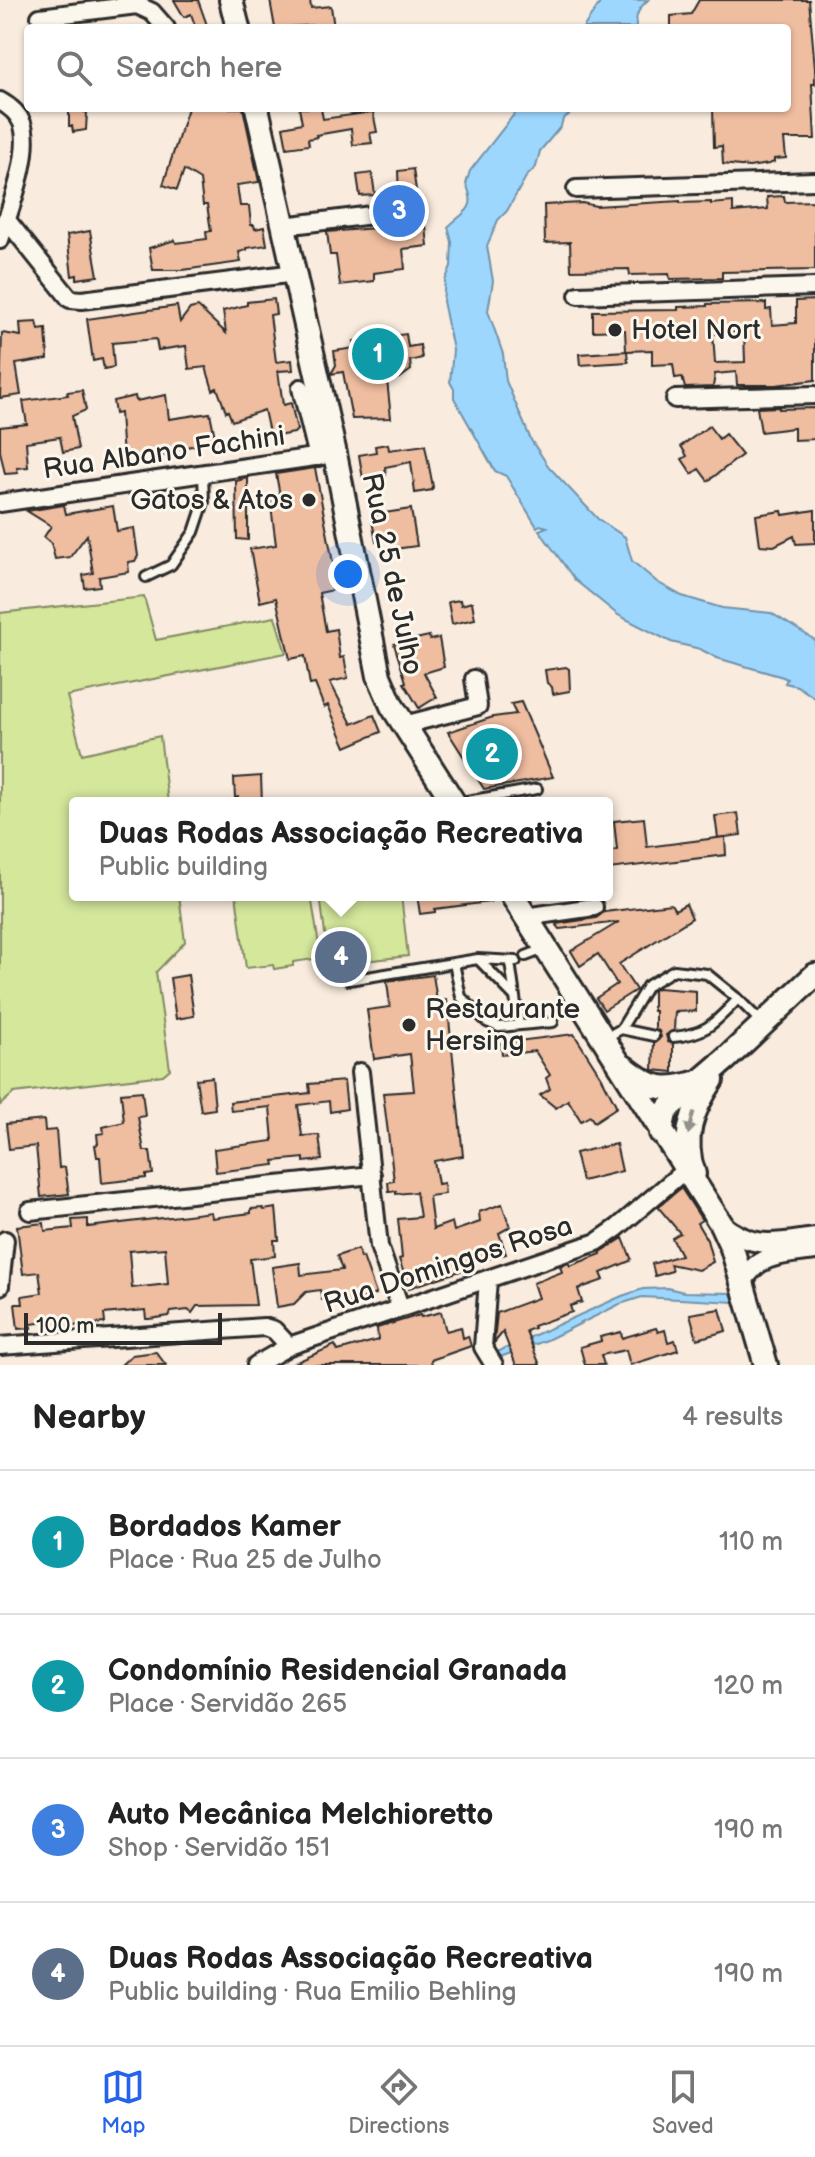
<!DOCTYPE html>
<meta charset="utf-8">
<style>
body{margin:0;font-family:"Balsamiq Sans",sans-serif;background:#f2f2f2;color:#222}
.scale{position:absolute;left:24px;bottom:20px;width:198px;box-sizing:border-box;padding-left:8px;border:4px solid #2b2b2b;border-top:0;font-size:22px;line-height:28px;white-space:nowrap;color:#2b2b2b;-webkit-text-stroke:6px #fbf7ec;paint-order:stroke}
.you{position:absolute;left:348px;top:574px;width:28px;height:28px;margin:-20px;border:6px solid #fff;border-radius:50%;background:#1a73e8;box-shadow:0 0 0 12px #1a73e833}
.badge{display:grid;place-items:center;width:52px;height:52px;border-radius:50%;background:#2563eb;color:#fff;font-size:26px;font-weight:700}
.pin{position:absolute;translate:-50% -50%;border:4px solid #fff;box-shadow:0 2px 8px #0006}
.popup{position:absolute;left:69px;top:797px;width:544px;height:104px;box-sizing:border-box;display:grid;place-content:center;border-radius:8px;background:#fff;filter:drop-shadow(0 2px 6px #0005);font-size:26px;white-space:nowrap;color:#767676}
.popup b{font-size:30px;color:#222}
.popup::after{content:'';position:absolute;left:50%;top:100%;margin-left:-16px;border:16px solid transparent;border-top-color:#fff}
.list{margin:0;padding:0;list-style:none}
h2{display:flex;justify-content:space-between;align-items:center;height:104px;margin:0;padding:0 32px;font-size:34px}
h2 small{font-size:26px;font-weight:400;color:#767676}
.list li{display:grid;grid-template-columns:52px 1fr auto;gap:24px;align-items:center;box-sizing:border-box;height:144px;padding:0 32px;border-top:2px solid #e0e0e0}
.list b{display:block;font-size:30px;white-space:nowrap}
.list p{margin:0;font-size:26px;white-space:nowrap;color:#767676}
.list em{font-size:26px;font-style:normal;color:#767676}
.icon{flex:none;width:44px;height:44px;fill:none;stroke:currentColor;stroke-width:2;stroke-linecap:round;stroke-linejoin:round}
.map{position:relative;flex:none;width:815px;height:1365px;overflow:hidden}
.search{position:absolute;background:#fff;box-shadow:0 2px 6px #0004;left:24px;right:24px;top:24px;height:88px;display:flex;align-items:center;gap:20px;box-sizing:border-box;padding:0 28px;border-radius:8px;color:#767676;font-size:30px}
.sheet{height:680px;background:#fff}
nav{display:flex;justify-content:space-around;align-items:center;box-sizing:border-box;height:112px;border-top:2px solid #e0e0e0;background:#fff;font-size:22px;color:#767676}
nav a{display:grid;justify-items:center;gap:4px}
nav .on{color:#2563eb}
.map>svg:first-child{display:block}
</style>
<div class="map">
<svg width="815" height="1365" viewBox="0 0 815 1365">
<rect width="100%" height="100%" fill="#f9ebdd"/>
<filter id="ink" filterUnits="userSpaceOnUse"><feTurbulence type="fractalNoise" baseFrequency=".0125" numOctaves="2"/><feDisplacementMap in="SourceGraphic" scale="16" xChannelSelector="R" yChannelSelector="G"/><feConvolveMatrix kernelMatrix="1 2 1 2 8 2 1 2 1" color-interpolation-filters="sRGB"/></filter>
<g filter="url(#ink)">
<g fill="#d4e79b" stroke="#808963" stroke-width="2">
<polygon points="144,597 156,640 275,617 286,653 67,696 82,754 160,736 168,803 75,803 75,895 179,895 185,942 156,972 170,1069 163,1075 14,1093 0,1105 0,613"/>
<polygon points="236,895 311,895 321,958 293,962 293,966 274,969 273,965 246,968"/>
<polygon points="320,895 401,895 408,956 329,965"/>
</g>
<g fill="#9ed7fe" stroke="#7092aa" stroke-width="2">
<path d="M602 0H648C639 8 635 15 636 28H583Z"/>
<path d="M519 108H573V112L563 119 561 126 540 151 536 167 526 177 507 211 498 220 487 246 493 281 488 311 503 354 506 381 531 440 549 467 598 519 625 537 632 561 657 582 682 596 722 608 771 613 815 640V698L797 686 785 683 787 679 783 677 717 658 700 649 671 642 618 615 575 580 539 530 547 527 540 525 537 527 506 476 495 471 454 398V389L450 382 453 350 443 301 445 281 451 266 452 242 448 227C464 211 478 210 466 184L470 171Z"/>
<polygon points="667,1288 684,1292 731,1293 734,1302 642,1297 620,1304 547,1340 500,1357 495,1353 622,1296 643,1289"/>
</g>
<g fill="#efbda0" stroke="#2b2b2b" stroke-width="2" fill-rule="evenodd">
<polygon points="174,0 198,0 208,28 196,28 191,14 184,17"/>
<polygon points="270,0 310,0 311,8 331,6 334,28 316,28 315,25 275,28"/>
<polygon points="699,0 809,0 815,68 815,84 812,84 815,139 784,139 786,158 774,159 774,162 769,164 749,167 723,164 722,146 714,147 713,108 787,108 787,28 671,28 671,16 691,14"/>
<polygon points="69,108 84,108 84,112 87,112 86,130 73,132 72,126 69,126"/>
<polygon points="188,108 243,108 259,182 237,185 240,206 249,206 251,225 254,225 255,229 264,227 267,245 247,248 247,250 239,252 241,262 183,270 153,270 149,248 175,240 176,243 207,239 206,232 211,231 207,205 203,205 200,180 184,170 177,190 163,185"/>
<polygon points="299,108 321,108 323,119 373,112 377,132 370,133 372,143 353,145 351,129 316,135 317,137 308,139 309,145 287,148 283,127 302,123"/>
<polygon points="413,169 421,226 426,226 428,246 403,249 405,269 374,273 374,281 340,285 336,255 330,255 327,232 376,228 395,221 399,211 393,203 392,196 399,195 398,171"/>
<polygon points="372,173 375,195 360,196 357,175"/>
<polygon points="784,196 785,202 815,201 815,270 722,272 722,278 670,279 669,274 630,275 629,269 571,270 570,242 545,243 544,205 582,203 596,206 680,201 680,203 711,202 711,204 733,202 733,212 768,209 767,197"/>
<polygon points="90,231 98,276 77,279 77,275 72,276 67,235"/>
<polygon points="274,299 276,314 270,315 276,362 292,360 293,370 278,371 283,405 291,403 297,430 294,433 270,437 264,410 232,421 228,411 226,412 217,388 213,390 206,367 189,369 186,346 158,350 156,339 112,343 114,367 104,369 102,359 93,361 87,319 177,306 180,322 190,309 198,307 226,333 223,311 247,305 247,302"/>
<path d="M815 300V380L776 385H737L736 372 715 374 713 387 685 388 682 377 675 378 673 364 652 365V350L627 351 628 362 580 365 579 354 626 351 625 330 593 331V311L678 310V307L707 306V304L766 303V310L771 309 772 325 796 323V301ZM744 332 745 362 715 363 713 334Z"/>
<polygon points="37,322 39,330 46,329 48,359 16,364 21,395 0,398 2,333 21,336 20,323"/>
<polygon points="406,334 408,347 420,345 422,358 410,361 411,370 400,378 387,380 391,418 352,419 343,372 331,374 336,365 334,351 355,348 354,341"/>
<polygon points="82,390 86,410 72,416 78,449 63,452 60,437 26,442 28,467 17,468 18,473 5,474 0,451 0,427 27,424 23,401 68,395 67,392"/>
<polygon points="166,395 169,419 210,413 216,442 174,449 172,454 155,458 154,454 123,458 120,413 115,414 113,401 135,396 136,401"/>
<polygon points="779,407 779,409 815,408 815,439 794,440 794,428 761,432 757,408"/>
<polygon points="709,426 719,439 725,434 742,455 708,481 699,469 692,474 682,459 687,456 681,446"/>
<polygon points="388,444 389,450 425,445 433,487 432,490 415,493 411,462 385,467 386,476 363,479 359,455 376,452 375,446"/>
<polygon points="315,468 338,589 319,593 326,631 336,629 340,658 344,657 348,678 330,682 352,724 374,715 381,732 346,747 328,705 324,707 315,684 310,685 305,656 290,659 276,598 260,602 250,549 276,545 270,498 280,496 276,474"/>
<polygon points="248,478 248,540 237,539 236,481"/>
<polygon points="64,505 66,514 113,506 117,531 134,528 138,556 135,561 128,562 129,572 99,577 100,586 85,588 83,575 93,573 87,535 70,557 55,559 51,543 44,537 51,526 27,511"/>
<polygon points="411,509 417,546 394,549 393,538 376,542 371,515"/>
<polygon points="815,510 815,543 796,544 794,536 774,546 760,545 756,515 782,511 783,515"/>
<polygon points="460,600 461,605 472,602 475,619 452,624 448,602"/>
<polygon points="429,636 430,640 439,638 444,667 424,673 437,697 419,708 404,683 406,682 394,644"/>
<polygon points="566,667 569,669 570,691 553,694 552,687 547,683 545,670"/>
<polygon points="521,702 553,777 484,789 448,732 493,717 516,714 511,704"/>
<polygon points="261,776 262,803 239,803 238,797 235,798 234,778"/>
<polygon points="738,813 741,835 718,838 715,816"/>
<polygon points="644,818 647,847 725,837 726,855 609,869 607,852 617,850 614,821"/>
<polygon points="417,895 489,895 490,902 435,909 435,912 420,914"/>
<polygon points="671,904 675,910 686,904 692,918 619,964 636,990 604,1010 596,998 617,984 598,954 580,966 571,951 619,922 560,929 556,924 596,918 604,912"/>
<polygon points="188,975 194,1016 176,1019 170,978"/>
<polygon points="433,975 437,1001 447,1000 463,1156 434,1161 438,1184 444,1183 445,1194 429,1196 433,1229 452,1222 454,1231 480,1222 479,1212 502,1204 510,1227 499,1233 506,1254 468,1264 469,1268 409,1288 399,1259 402,1258 398,1219 420,1217 416,1192 396,1194 396,1191 389,1192 388,1182 394,1181 383,1093 414,1091 410,1054 374,1059 367,1010 390,1007 387,981"/>
<polygon points="658,988 696,991 696,1011 675,1012 674,1030 666,1035 668,1042 673,1044 673,1072 653,1070 654,1043 661,1037 659,1031 655,1029 655,1011 653,1011 653,990"/>
<polygon points="574,1034 602,1078 617,1107 594,1122 590,1116 581,1121 568,1100 556,1108 540,1095 550,1089 546,1078 550,1075 535,1051 502,1055 501,1043"/>
<polygon points="212,1077 215,1109 201,1111 196,1079"/>
<polygon points="344,1081 347,1109 330,1112 329,1101 298,1105 302,1136 319,1135 322,1160 304,1162 304,1158 274,1161 275,1165 216,1172 214,1149 273,1141 270,1107 231,1111 230,1102 310,1093 309,1084"/>
<polygon points="142,1091 145,1116 138,1117 144,1151 150,1151 153,1174 146,1175 146,1178 102,1183 100,1157 97,1157 95,1145 98,1144 97,1134 104,1133 103,1127 124,1122 121,1093"/>
<polygon points="44,1120 45,1131 56,1130 59,1168 65,1167 69,1194 41,1197 36,1146 9,1149 6,1124"/>
<polygon points="616,1144 622,1171 582,1181 575,1153"/>
<polygon points="681,1188 702,1220 697,1223 707,1240 713,1262 698,1270 670,1264 672,1271 655,1276 652,1264 681,1255 672,1238 680,1233 658,1207"/>
<path d="M263 1208 264 1210 276 1208 279 1240H274L275 1256 250 1259 256 1305 197 1306 192 1313 188 1310 171 1312 169 1316 149 1319H146L145 1310 104 1314 105 1323 78 1325 54 1331 53 1321 31 1324V1328L18 1329 15 1304H23L22 1296 42 1293 39 1272 23 1274 17 1226 44 1223 45 1231 73 1228 72 1220 88 1219V1227L211 1212 212 1218 251 1213V1209ZM165 1248 168 1284 132 1288 129 1251Z"/>
<polygon points="623,1238 631,1258 630,1261 601,1273 604,1280 578,1289 582,1302 570,1306 572,1312 533,1326 534,1328 526,1331 540,1365 516,1365 503,1332 494,1343 497,1313 538,1298 533,1283 562,1272 560,1266 569,1263 570,1266 601,1254 601,1252"/>
<polygon points="358,1249 360,1258 363,1257 376,1294 347,1304 345,1297 322,1300 320,1290 306,1292 294,1304 277,1307 272,1267 300,1263 301,1275 342,1270 337,1256"/>
<polygon points="720,1309 726,1331 697,1339 690,1314"/>
<polygon points="441,1312 446,1331 461,1327 463,1338 468,1336 471,1346 431,1360 432,1365 290,1365 335,1345 338,1351 378,1340 377,1328 420,1315 421,1317"/>
<polygon points="656,1328 658,1332 665,1330 668,1342 675,1340 678,1350 630,1365 626,1350 601,1355 604,1365 585,1365 580,1347 601,1341 600,1337 621,1332 622,1338"/>
<polygon points="156,1352 166,1365 121,1365 132,1355"/>
</g>
<g fill="none" stroke-linecap="round" stroke-linejoin="round">
<g stroke="#2b2b2b" stroke-width="14">
<g id="service">
<polyline points="146,577 171,565 194,532 204,502 203,474"/>
<polyline points="455,803 537,789"/>
<polyline points="526,956 544,949"/>
<polyline points="479,960 514,996"/>
<polyline points="510,962 519,1025"/>
<polyline points="454,963 461,997 487,1022 499,1027 553,1022"/>
<polyline points="349,980 478,959 516,961"/>
<polyline points="621,1029 654,1036"/>
<polyline points="607,1037 621,1029 647,986 674,970 707,974 738,999 763,1024"/>
<path d="M673 1037C708 1034 715 1022 738 999"/>
</g>
</g>
<g stroke="#2b2b2b" stroke-width="22">
<g id="minor">
<polyline points="40,17 137,5 152,12 166,28"/>
<path d="M0 101C9 106 18 113 22 123 33 151 9 211 0 240"/>
<polyline points="576,189 815,181"/>
<polyline points="6,219 70,299 82,300 295,273"/>
<polyline points="284,226 388,213"/>
<polyline points="578,295 815,287"/>
<polyline points="301,388 318,457"/>
<polyline points="675,399 815,395"/>
<polyline points="0,503 335,454"/>
<polyline points="404,725 478,706 474,679"/>
<polyline points="525,917 594,907"/>
<polyline points="360,1072 379,1246 400,1307"/>
<polyline points="30,1211 372,1175"/>
<polyline points="488,1280 483,1347 494,1365"/>
<polyline points="0,1286 5,1240"/>
<polyline points="0,1346 264,1327 274,1330 289,1346"/>
<polyline points="256,1365 289,1346 597,1242 617,1228 685,1170"/>
</g>
</g>
<g stroke="#2b2b2b" stroke-width="24">
<g id="tertiary">
<path d="M721 1224C755 1251 775 1243 815 1238"/>
<path d="M743 1282C757 1253 787 1254 815 1250"/>
</g>
</g>
<g stroke="#2b2b2b" stroke-width="28">
<g id="secondary">
<polyline points="231,0 238,28"/>
<polyline points="257,108 335,454 379,676 392,706 454,803"/>
<polyline points="512,895 721,1224 732,1248 766,1365"/>
<path d="M624 1067C650 1088 662 1092 694 1083"/>
<polyline points="661,1133 665,1113 671,1106 726,1059 815,975"/>
<path d="M694 1174C681 1138 692 1110 712 1080"/>
</g>
</g>
<use href="#service" stroke="#fbf7ec" stroke-width="8"/>
<use href="#minor" stroke="#fbf7ec" stroke-width="16"/>
<use href="#tertiary" stroke="#fbf7ec" stroke-width="18"/>
<use href="#secondary" stroke="#fbf7ec" stroke-width="22"/>
</g>
<defs><path id="oneway-solid" d="M-6-.8H1V-3.2L6.5 0L1 3.2V.8H-6Z" transform="scale(2)"/></defs>
<use fill="#93918c" href="#oneway-solid" transform="translate(691 1123) rotate(104)"/>
</g>
<g fill="#2b2b2b" stroke="#fbf7ec" stroke-width="3">
<circle cx="615" cy="330" r="8"/>
<circle cx="309" cy="500" r="8"/>
<circle cx="409" cy="1025" r="8"/>
</g>
<g text-anchor="middle" dominant-baseline="central" stroke-width="6" stroke-linejoin="round" paint-order="stroke">
<g font-size="28" fill="#2b2b2b" stroke="#fbf7ec" text-anchor="start">
<text x="631" y="330">Hotel Nort</text>
<text x="293" y="500" text-anchor="end">Gatos &amp; Atos</text>
<text x="425" y="1009">Restaurante<tspan x="425" dy="32">Hersing</tspan></text>
</g>
<g font-size="28" fill="#2b2b2b" stroke="#fbf7ec">
<text transform="translate(164 453) rotate(-8)">Rua Albano Fachini</text>
<text transform="translate(392 574) rotate(78)">Rua 25 de Julho</text>
<text transform="translate(448 1265) rotate(-18)">Rua Domingos Rosa</text>
</g>
</g>
</svg>
<div class="scale">100 m</div>
<div class="you"></div>
<div class="pin badge" style="left:378px;top:354px;background:#0f9aa8">1</div>
<div class="pin badge" style="left:492px;top:754px;background:#0f9aa8">2</div>
<div class="pin badge" style="left:399px;top:211px;background:#3f7fe0">3</div>
<div class="pin badge" style="left:341px;top:957px;background:#5c6f8a">4</div>
<div class="popup"><b>Duas Rodas Associação Recreativa</b>Public building</div>
<div class="search"><svg class="icon" aria-label="search" viewBox="0 0 24 24"><circle cx="10" cy="10" r="6"/><path d="M15 15l6 6"/></svg>Search here</div>
</div>
<section class="sheet">
<h2>Nearby<small>4 results</small></h2>
<ul class="list">
<li><span class="badge" style="background:#0f9aa8">1</span><div><b>Bordados Kamer</b><p>Place · Rua 25 de Julho</p></div><em>110 m</em></li>
<li><span class="badge" style="background:#0f9aa8">2</span><div><b>Condomínio Residencial Granada</b><p>Place · Servidão 265</p></div><em>120 m</em></li>
<li><span class="badge" style="background:#3f7fe0">3</span><div><b>Auto Mecânica Melchioretto</b><p>Shop · Servidão 151</p></div><em>190 m</em></li>
<li><span class="badge" style="background:#5c6f8a">4</span><div><b>Duas Rodas Associação Recreativa</b><p>Public building · Rua Emilio Behling</p></div><em>190 m</em></li>
</ul>
</section>
<nav>
<a class="on"><svg class="icon" aria-label="map" viewBox="0 0 24 24"><path d="M3 6l6-2 6 2 6-2v14l-6 2-6-2-6 2zM9 4v14M15 6v14"/></svg>Map</a>
<a><svg class="icon" aria-label="directions" viewBox="0 0 24 24"><path d="M12 3l9 9-9 9-9-9zM9 14v-3h6M13 9l2 2-2 2"/></svg>Directions</a>
<a><svg class="icon" aria-label="saved" viewBox="0 0 24 24"><path d="M7 4h10v16l-5-4-5 4z"/></svg>Saved</a>
</nav>
